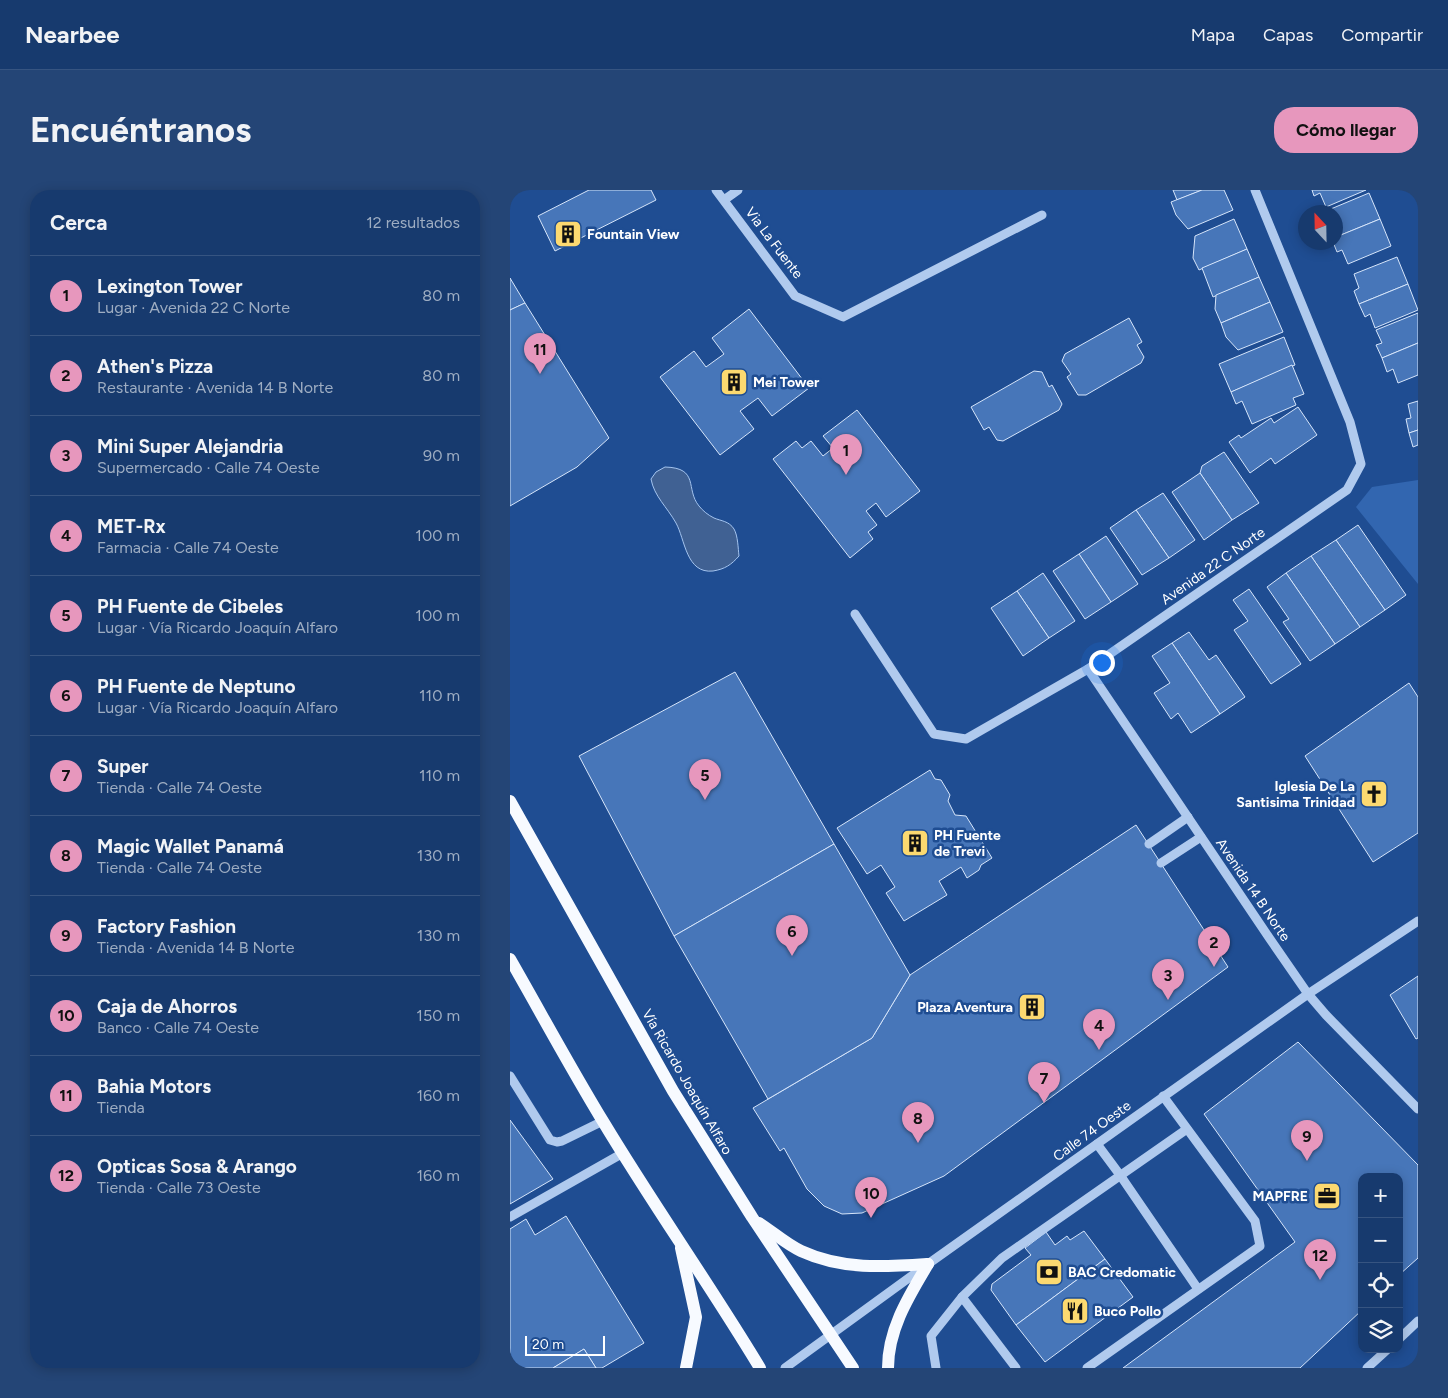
<!DOCTYPE html>
<html lang="es">
<meta charset="utf-8">
<style>
body{margin:0;font-family:Figtree,sans-serif;background:#244576;color:#f1f3f6}
.controls{position:absolute;right:15px;bottom:15px;display:grid;overflow:hidden;border-radius:10px;box-shadow:0 2px 12px #0003}
.controls button{width:45px;height:45px;display:grid;place-items:center;padding:0;border:0;border-bottom:1px solid #365481;background:#173a6e;color:#f1f3f6;font:25px sans-serif}
.compass{position:absolute;left:788px;top:15px;width:45px;height:45px;border-radius:50%;background:#173a6e;box-shadow:0 2px 12px #0003;rotate:338deg}
.scale{position:absolute;left:15px;bottom:12px;width:80px;box-sizing:border-box;padding-left:5px;border:2px solid #fff;border-top:0;font-size:14px;line-height:18px;white-space:nowrap;color:#fff;-webkit-text-stroke:4px #1f4d92;paint-order:stroke}
.you{position:absolute;left:591px;top:472px;width:18px;height:18px;margin:-12px;border:4px solid #fff;border-radius:50%;background:#1a73e8;box-shadow:0 0 0 8px #1a73e833}
.badge{display:grid;place-items:center;width:32px;height:32px;border-radius:50%;background:#e797bd;color:#111;font-size:16px;font-weight:700}
.pin{position:absolute;translate:-50% -41px;filter:drop-shadow(0 1px 2px #0008)}
.pin::after{content:'';position:absolute;top:26px;width:18px;height:15px;background:inherit;clip-path:polygon(0 0,100% 0,50% 100%)}
.list{margin:0;padding:0;list-style:none}
h2{display:flex;justify-content:space-between;align-items:center;height:65px;margin:0;padding:0 20px;font-size:21px}
h2 small{font-size:16px;font-weight:400;color:#9eadc2}
.list li{display:grid;grid-template-columns:32px 1fr auto;gap:15px;align-items:center;box-sizing:border-box;height:80px;padding:0 20px;border-top:1px solid #365481}
.list b{display:block;font-size:19px;white-space:nowrap}
.list p{margin:0;font-size:16px;white-space:nowrap;color:#9eadc2}
.list em{font-size:16px;font-style:normal;color:#9eadc2}
.icon{flex:none;width:28px;height:28px;fill:none;stroke:currentColor;stroke-width:2;stroke-linecap:round;stroke-linejoin:round}
.map{position:relative;flex:none;width:908px;height:1178px;overflow:hidden;border-radius:20px}
header{display:flex;align-items:center;gap:30px;box-sizing:border-box;height:70px;padding:0 25px;background:#173a6e;border-bottom:1px solid #365481}
header strong{font-size:24px}
nav{display:flex;gap:28px;margin-inline-start:auto;font-size:18px}
.intro{display:flex;align-items:center;justify-content:space-between;box-sizing:border-box;height:120px;padding:0 30px}
h1{margin:0;font-size:35px}
.button{padding:12px 22px;border-radius:20px;background:#e797bd;color:#111;font-size:18px;font-weight:700}
main{display:flex;gap:30px;padding:0 30px}
aside{flex:1;background:#173a6e;border-radius:20px;box-shadow:0 2px 12px #0003}
.map>svg:first-child{display:block}
</style>
<header>
<strong>Nearbee</strong>
<nav><a>Mapa</a><a>Capas</a><a>Compartir</a></nav>
</header>
<div class="intro"><h1>Encuéntranos</h1><a class="button">Cómo llegar</a></div>
<main>
<aside>
<h2>Cerca<small>12 resultados</small></h2>
<ul class="list">
<li><span class="badge">1</span><div><b>Lexington Tower</b><p>Lugar · Avenida 22 C Norte</p></div><em>80 m</em></li>
<li><span class="badge">2</span><div><b>Athen's Pizza</b><p>Restaurante · Avenida 14 B Norte</p></div><em>80 m</em></li>
<li><span class="badge">3</span><div><b>Mini Super Alejandria</b><p>Supermercado · Calle 74 Oeste</p></div><em>90 m</em></li>
<li><span class="badge">4</span><div><b>MET-Rx</b><p>Farmacia · Calle 74 Oeste</p></div><em>100 m</em></li>
<li><span class="badge">5</span><div><b>PH Fuente de Cibeles</b><p>Lugar · Vía Ricardo Joaquín Alfaro</p></div><em>100 m</em></li>
<li><span class="badge">6</span><div><b>PH Fuente de Neptuno</b><p>Lugar · Vía Ricardo Joaquín Alfaro</p></div><em>110 m</em></li>
<li><span class="badge">7</span><div><b>Super</b><p>Tienda · Calle 74 Oeste</p></div><em>110 m</em></li>
<li><span class="badge">8</span><div><b>Magic Wallet Panamá</b><p>Tienda · Calle 74 Oeste</p></div><em>130 m</em></li>
<li><span class="badge">9</span><div><b>Factory Fashion</b><p>Tienda · Avenida 14 B Norte</p></div><em>130 m</em></li>
<li><span class="badge">10</span><div><b>Caja de Ahorros</b><p>Banco · Calle 74 Oeste</p></div><em>150 m</em></li>
<li><span class="badge">11</span><div><b>Bahia Motors</b><p>Tienda</p></div><em>160 m</em></li>
<li><span class="badge">12</span><div><b>Opticas Sosa &amp; Arango</b><p>Tienda · Calle 73 Oeste</p></div><em>160 m</em></li>
</ul>
</aside>
<div class="map">
<svg width="908" height="1178" viewBox="0 0 908 1178">
<rect width="100%" height="100%" fill="#1f4d92"/>
<polygon fill="#3266b0" points="908,290 908,394 846,317 862,297"/>
<path fill="#406193" stroke="#a4c4ef" d="M155 277C190 278 175 299 189 316 193 321 198 325 204 328 211 331 219 331 224 339 228 346 228 358 229 366 221 375 215 379 203 381 176 384 175 349 166 333 157 317 144 306 141 289L146 282Z"/>
<g fill="#4776b9" stroke="#d6e5fa">
<polygon points="79,0 141,0 146,10 45,61 28,26"/>
<polygon points="663,0 692,0 667,10"/>
<polygon points="692,0 714,0 723,20 678,39 666,25 661,12"/>
<polygon points="802,0 856,0 816,17 810,3 804,6"/>
<polygon points="859,3 870,29 826,47 826,22 817,22 816,21"/>
<polygon points="724,29 737,59 689,80 683,68 685,46"/>
<polygon points="870,29 881,56 838,74 832,60 827,62 823,52 826,52 826,47"/>
<polygon points="737,59 749,87 703,107 692,78"/>
<polygon points="887,67 898,94 849,114 844,101 849,98 844,84"/>
<polygon points="749,87 760,112 711,133 705,119 706,105"/>
<polygon points="0,88 15,113 0,120"/>
<polygon points="898,94 908,120 865,138 860,124 855,127 849,114"/>
<polygon points="760,112 773,142 728,160 716,147 711,133"/>
<polygon points="15,113 99,248 67,277 0,316 0,120"/>
<polygon points="239,119 299,198 262,226 248,208 230,221 244,239 210,265 150,187 184,161 196,177 214,164 202,148"/>
<polygon points="908,123 908,153 872,168 866,155 872,153 866,140"/>
<polygon points="619,128 632,152 627,155 634,167 631,173 576,205 568,205 557,187 561,184 552,171 555,164"/>
<polygon points="774,147 785,175 721,202 709,174"/>
<polygon points="908,153 908,185 888,193 883,179 877,182 872,168"/>
<polygon points="782,175 794,204 783,208 786,215 742,234 732,211 726,214 721,202"/>
<polygon points="524,181 532,182 539,197 542,195 552,214 549,220 493,251 487,250 479,237 474,240 461,217"/>
<polygon points="908,211 908,240 899,243 896,229 901,228 898,214"/>
<polygon points="788,217 807,245 765,274 761,268 740,283 719,252 729,245 731,248 761,228 764,233"/>
<polygon points="347,220 410,301 376,327 366,313 356,321 367,335 358,342 363,349 340,368 263,269 286,251 292,258 301,251 313,266 323,258 313,246"/>
<polygon points="908,240 908,255 903,257 899,243"/>
<polygon points="714,262 749,313 722,330 690,283 692,276"/>
<polygon points="690,283 722,330 694,350 662,302"/>
<polygon points="653,303 685,350 659,368 626,320"/>
<polygon points="626,320 659,368 632,385 600,338"/>
<polygon points="848,335 896,405 875,420 826,350"/>
<polygon points="596,346 628,394 601,412 569,364"/>
<polygon points="826,350 875,420 850,437 801,366"/>
<polygon points="569,364 601,412 575,429 543,381"/>
<polygon points="801,366 850,437 825,454 776,383"/>
<polygon points="533,383 565,431 539,448 507,401"/>
<polygon points="776,383 825,454 800,471 773,432 779,429 757,397"/>
<polygon points="739,399 791,474 761,494 724,440 738,431 723,410"/>
<polygon points="507,401 539,448 513,466 481,418"/>
<polygon points="679,442 699,470 706,465 735,507 710,524 662,453"/>
<polygon points="662,453 710,524 681,543 668,523 661,529 644,503 660,493 642,466"/>
<polygon points="225,482 324,654 164,746 69,566"/>
<polygon points="899,493 908,507 908,643 863,672 795,566"/>
<polygon points="420,580 425,589 431,590 440,605 438,611 445,625 456,626 482,668 471,675 469,680 457,688 451,677 429,691 437,705 394,731 376,703 385,697 371,675 357,684 327,638"/>
<polygon points="626,635 718,777 434,986 352,1023 332,1024 314,1016 297,999 274,958 270,961 243,918 362,848 400,785"/>
<polygon points="324,654 400,785 362,848 258,909 164,746"/>
<polygon points="908,786 908,848 906,849 880,805"/>
<polygon points="788,852 908,975 908,1068 889,1085 889,987 852,987 852,1120 790,1178 613,1178 785,1052 694,924"/>
<polygon points="0,930 43,989 0,1014"/>
<polygon points="56,1026 134,1153 92,1178 86,1178 74,1159 43,1178 0,1178 0,1039 16,1029 25,1045"/>
<polygon points="574,1041 595,1069 506,1135 481,1100 482,1094 521,1065 515,1058 536,1042 545,1055 557,1046 560,1050"/>
<polygon points="595,1069 623,1107 535,1172 506,1135"/>
<polygon points="74,1159 86,1178 43,1178"/>
</g>
<g fill="none" stroke-linecap="round" stroke-linejoin="round">
<g stroke="#b0caee" stroke-width="9">
<polyline points="206,0 285,106 333,127 532,25"/>
<polyline points="214,10 228,0"/>
<polyline points="345,424 424,544 456,549 578,479 837,300 851,274 840,232 745,0"/>
<polyline points="578,479 760,749 798,804 816,825 908,919"/>
<polyline points="639,654 678,627"/>
<polyline points="651,673 691,647"/>
<polyline points="0,886 40,950 47,952 52,951 93,931"/>
<polyline points="587,954 610,985 688,1099"/>
<polyline points="0,1027 113,963"/>
<polyline points="452,1107 506,1178"/>
<polyline points="889,1149 908,1131"/>
<polyline points="275,1178 418,1074 798,804 908,731"/>
<polyline points="426,1178 421,1146 452,1107 492,1068 677,939"/>
<polyline points="577,1178 750,1056 745,1031 653,906"/>
<polyline points="857,1178 878,1159"/>
</g>
<g stroke="#f7faff" stroke-width="12">
<polyline points="0,611 163,901 242,1027 343,1178"/>
<path d="M0 769C31 823 61 879 94 933 144 1016 200 1095 250 1178"/>
<path d="M249 1033C263 1042 276 1054 291 1061 332 1080 374 1077 418 1074"/>
<polyline points="171,1058 186,1127 176,1178"/>
<path d="M378 1178C378 1139 399 1106 418 1074"/>
</g>
</g>
<defs>
<g id="building-square" transform="scale(1.4375)"><rect x="-9" y="-9" width="18" height="18" rx="4" fill="#fcd970" stroke="#1f4d92"/><path d="M-4-6H4V6H1V3H-1V6H-4ZM-2.5-4.3h1.7v1.8h-1.7ZM.8-4.3h1.7v1.8H.8ZM-2.5-1h1.7V.8h-1.7ZM.8-1h1.7V.8H.8Z" fill="#111"/></g>
<g id="church-square" transform="scale(1.4375)"><rect x="-9" y="-9" width="18" height="18" rx="4" fill="#fcd970" stroke="#1f4d92"/><path d="M-1.2-6h2.4v3.5h3.3v2.4h-3.3V6h-2.4V-.1h-3.3v-2.4h3.3Z" fill="#111"/></g>
<g id="office-square" transform="scale(1.4375)"><rect x="-9" y="-9" width="18" height="18" rx="4" fill="#fcd970" stroke="#1f4d92"/><path d="M-6-3h4V-5.5h4V-3h4V5H-6ZM-1-4.5V-3h2v-1.5ZM-6 0V1H6V0Z" fill="#111"/></g>
<g id="bank-square" transform="scale(1.4375)"><rect x="-9" y="-9" width="18" height="18" rx="4" fill="#fcd970" stroke="#1f4d92"/><path d="M-6-4H6V4H-6ZM0-2.3a2.3 2.3 0 1 0 0 4.6a2.3 2.3 0 1 0 0-4.6Z" fill="#111"/></g>
<g id="restaurant-square" transform="scale(1.4375)"><rect x="-9" y="-9" width="18" height="18" rx="4" fill="#fcd970" stroke="#1f4d92"/><path d="M-5-6h1v4h1v-4h1v4h1v-4h1v5L-1.5 .5V6h-2V.5L-5-1ZM5-6V6H3V1.5H1.5Q1.5-4 5-6Z" fill="#111"/></g>
</defs>
<g fill-rule="evenodd">
<use href="#building-square" x="58" y="44"/>
<use href="#building-square" x="224" y="192"/>
<use href="#church-square" x="864" y="604"/>
<use href="#building-square" x="405" y="653"/>
<use href="#building-square" x="522" y="817"/>
<use href="#office-square" x="817" y="1006"/>
<use href="#bank-square" x="539" y="1082"/>
<use href="#restaurant-square" x="565" y="1121"/>
</g>
<g text-anchor="middle" dominant-baseline="central" stroke-width="5" stroke-linejoin="round" paint-order="stroke">
<g font-size="14" font-weight="bold" fill="#fff" stroke="#1f4d92" text-anchor="start">
<text x="77" y="44">Fountain View</text>
<text x="243" y="192">Mei Tower</text>
<text x="845" y="596" text-anchor="end">Iglesia De La<tspan x="845" dy="16">Santisima Trinidad</tspan></text>
<text x="424" y="645">PH Fuente<tspan x="424" dy="16">de Trevi</tspan></text>
<text x="503" y="817" text-anchor="end">Plaza Aventura</text>
<text x="798" y="1006" text-anchor="end">MAPFRE</text>
<text x="558" y="1082">BAC Credomatic</text>
<text x="584" y="1121">Buco Pollo</text>
</g>
<g font-size="14" fill="#fff" stroke="#1f4d92">
<text transform="translate(264 53) rotate(53)">Via La Fuente</text>
<text transform="translate(703 376) rotate(-35)">Avenida 22 C Norte</text>
<text transform="translate(743 700) rotate(56)">Avenida 14 B Norte</text>
<text transform="translate(177 892) rotate(60)">Vía Ricardo Joaquín Alfaro</text>
<text transform="translate(582 941) rotate(-36)">Calle 74 Oeste</text>
</g>
</g>
</svg>
<div class="controls">
<button>+</button>
<button>−</button>
<button><svg class="icon" aria-label="locate" viewBox="0 0 24 24"><circle cx="12" cy="12" r="6"/><path d="M12 2v4M12 18v4M2 12h4M18 12h4"/></svg></button>
<button><svg class="icon" aria-label="layers" viewBox="0 0 24 24"><path d="M12 4l9 5-9 5-9-5zM3 14l9 5 9-5"/></svg></button>
</div>
<svg class="compass" viewBox="-18 -18 36 36"><path d="M0-13l5 13h-10z" fill="#e53935"/><path d="M0 13l5-13h-10z" fill="#9eadc2"/></svg>
<div class="scale">20 m</div>
<div class="you"></div>
<div class="pin badge" style="left:336px;top:285px">1</div>
<div class="pin badge" style="left:704px;top:777px">2</div>
<div class="pin badge" style="left:658px;top:810px">3</div>
<div class="pin badge" style="left:589px;top:860px">4</div>
<div class="pin badge" style="left:195px;top:610px">5</div>
<div class="pin badge" style="left:282px;top:766px">6</div>
<div class="pin badge" style="left:534px;top:913px">7</div>
<div class="pin badge" style="left:408px;top:953px">8</div>
<div class="pin badge" style="left:797px;top:971px">9</div>
<div class="pin badge" style="left:361px;top:1028px">10</div>
<div class="pin badge" style="left:30px;top:184px">11</div>
<div class="pin badge" style="left:810px;top:1090px">12</div>
</div>
</main>
